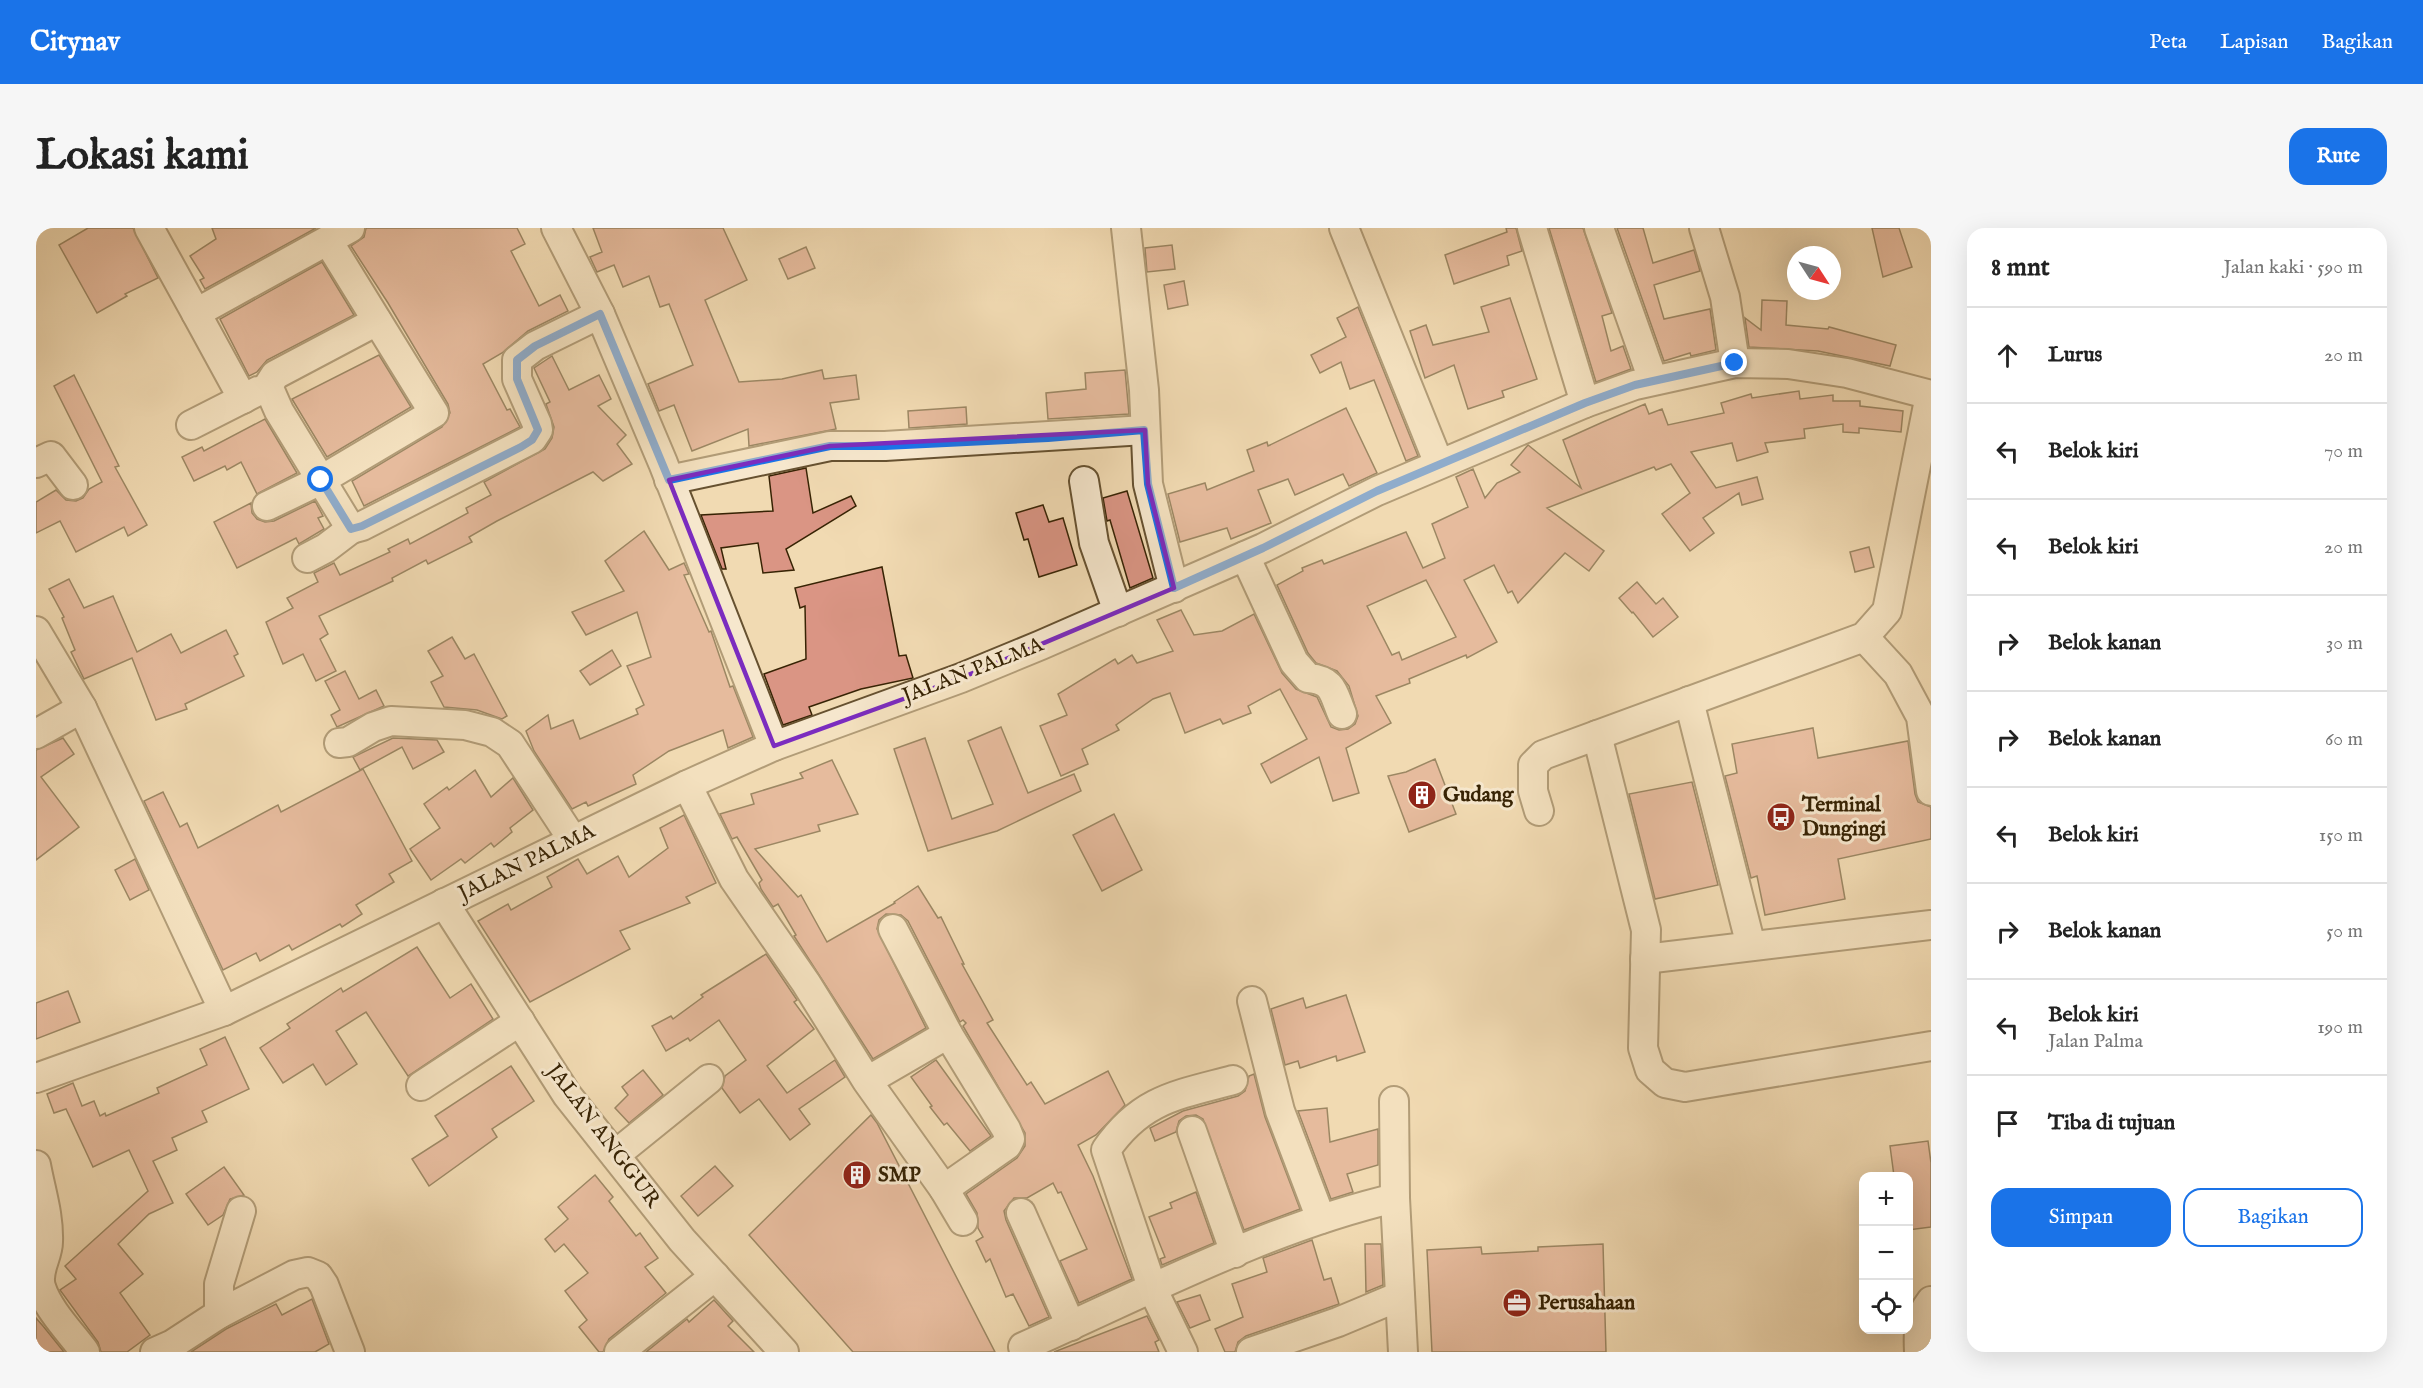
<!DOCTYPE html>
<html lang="id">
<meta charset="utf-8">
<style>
body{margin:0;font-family:"IM FELL English",serif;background:#f6f6f6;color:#222}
.controls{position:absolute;right:18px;bottom:18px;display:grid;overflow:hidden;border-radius:12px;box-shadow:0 6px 24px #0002}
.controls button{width:54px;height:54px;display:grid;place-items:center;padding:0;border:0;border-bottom:2px solid #e0e0e0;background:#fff;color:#222;font:30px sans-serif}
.compass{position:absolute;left:1751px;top:18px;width:54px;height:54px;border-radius:50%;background:#fff;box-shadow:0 6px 24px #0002;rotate:126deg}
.stop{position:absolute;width:18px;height:18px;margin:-14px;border:4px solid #1a73e8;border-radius:50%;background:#fff}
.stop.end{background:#1a73e8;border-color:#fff;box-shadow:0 2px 6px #0008}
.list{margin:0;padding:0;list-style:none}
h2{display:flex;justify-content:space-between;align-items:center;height:78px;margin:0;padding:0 24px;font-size:26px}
h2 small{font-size:20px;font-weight:400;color:#767676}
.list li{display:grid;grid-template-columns:39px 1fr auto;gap:18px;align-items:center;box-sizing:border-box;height:96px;padding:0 24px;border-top:2px solid #e0e0e0}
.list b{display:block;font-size:22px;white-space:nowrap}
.list p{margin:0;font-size:20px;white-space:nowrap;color:#767676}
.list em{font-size:20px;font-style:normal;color:#767676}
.actions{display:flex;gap:12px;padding:18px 24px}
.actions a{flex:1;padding:14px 0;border:2px solid #1a73e8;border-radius:18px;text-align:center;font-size:21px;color:#1a73e8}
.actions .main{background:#1a73e8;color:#fff}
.icon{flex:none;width:33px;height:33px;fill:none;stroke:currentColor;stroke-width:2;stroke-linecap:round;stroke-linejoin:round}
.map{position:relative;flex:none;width:1895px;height:1124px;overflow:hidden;border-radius:18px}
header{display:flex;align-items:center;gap:36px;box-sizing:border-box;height:84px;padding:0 30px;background:#1a73e8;color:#fff}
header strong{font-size:28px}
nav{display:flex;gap:33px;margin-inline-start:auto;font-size:21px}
.intro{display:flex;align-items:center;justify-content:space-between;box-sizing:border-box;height:144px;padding:0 36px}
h1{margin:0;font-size:42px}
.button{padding:15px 27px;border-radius:18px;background:#1a73e8;color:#fff;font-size:21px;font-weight:700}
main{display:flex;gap:36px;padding:0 36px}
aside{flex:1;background:#fff;border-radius:18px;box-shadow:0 6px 24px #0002}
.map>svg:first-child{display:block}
</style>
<header>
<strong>Citynav</strong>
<nav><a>Peta</a><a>Lapisan</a><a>Bagikan</a></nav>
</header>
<div class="intro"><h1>Lokasi kami</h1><a class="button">Rute</a></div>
<main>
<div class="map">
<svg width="1895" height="1124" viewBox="0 0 1895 1124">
<rect width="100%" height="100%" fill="#f1dab2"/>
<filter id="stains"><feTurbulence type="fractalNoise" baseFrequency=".00333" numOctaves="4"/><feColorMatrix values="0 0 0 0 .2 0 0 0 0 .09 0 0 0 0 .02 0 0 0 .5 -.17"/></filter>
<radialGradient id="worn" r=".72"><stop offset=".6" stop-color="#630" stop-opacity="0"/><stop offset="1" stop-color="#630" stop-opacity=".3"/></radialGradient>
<g fill="#da9584" stroke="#372304" stroke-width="1.5" fill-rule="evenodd">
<polygon points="52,0 97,0 122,50 89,66 91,68 61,85 23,17"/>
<polygon points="176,0 280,0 169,61 164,52 168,50 154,28 180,11"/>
<polygon points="330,0 481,0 489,16 475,23 503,78 524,67 532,83 492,103 466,125 447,136 471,182 474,181 484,199 328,278 316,253 406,199 414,185 412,176 352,75 315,18 328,9"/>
<polygon points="557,0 687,0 711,52 669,72 703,154 746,151 786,142 788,151 820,147 823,171 794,175 800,201 713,218 712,201 656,223 638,177 623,183 612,156 657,137 633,76 624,79 613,48 587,59 578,37 561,44 554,29 566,24"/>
<polygon points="1470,0 1480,0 1486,23 1471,28 1473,37 1418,56 1409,27 1471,4"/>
<polygon points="1513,0 1547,0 1576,85 1566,88 1575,123 1587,118 1595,141 1560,154"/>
<polygon points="1581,0 1607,0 1617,35 1658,22 1664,43 1618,57 1628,91 1674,81 1680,122 1655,128 1654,125 1628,133"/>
<polygon points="1836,0 1863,0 1876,39 1847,49"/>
<polygon points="1136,17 1139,41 1111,44 1109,20"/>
<polygon points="770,19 779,40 752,51 743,31"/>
<polygon points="286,34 318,87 231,132 221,144 213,148 184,91"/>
<polygon points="1148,53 1152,77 1132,81 1128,57"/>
<polygon points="1474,70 1501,151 1466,163 1468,169 1432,181 1418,137 1389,150 1374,103 1390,97 1397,117 1453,104 1445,79"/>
<polygon points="1726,72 1751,73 1750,97 1792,101 1793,99 1860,117 1854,138 1782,123 1713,119 1709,90 1725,102"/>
<polygon points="1322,79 1382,228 1370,233 1338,152 1314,161 1305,134 1284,145 1275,127 1310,109 1301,90"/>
<polygon points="343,127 375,179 291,229 256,171"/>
<polygon points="516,128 533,162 563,147 575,171 562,178 590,207 581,216 596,236 567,253 557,244 461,293 433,309 436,314 392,336 390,332 356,350 357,353 283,388 292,406 284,411 300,443 280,453 267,426 247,436 230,394 257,380 251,370 282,354 278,345 298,335 304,347 354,324 352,321 372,311 374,316 404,300 432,285 430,280 455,267 448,254 509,221 516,210 518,199 510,176 514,174 498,140"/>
<polygon points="1089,142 1093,186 1012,191 1010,165 1050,161 1049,145"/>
<polygon points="38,147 83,238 79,239 111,297 92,308 88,299 40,324 24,293 0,305 0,274 20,262 30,272 40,273 47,270 53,261 66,254 18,158"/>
<path d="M1763 163 1764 171 1797 167V173H1824V178L1867 183 1865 204 1823 200V205L1807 204V196L1768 201 1769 210 1729 215 1732 224 1701 233 1696 215 1655 224 1680 260 1721 249 1727 271 1706 277 1703 265 1667 290 1678 305 1654 323 1626 286 1654 265 1635 236 1620 242 1618 239 1511 280 1568 323 1553 343 1529 325 1482 375 1476 363 1472 365 1458 337 1428 352 1461 414 1431 430 1430 427 1373 451 1374 455 1340 468 1355 495 1310 520 1323 565 1297 573 1283 529 1235 555 1225 536 1271 511 1244 461 1212 478 1215 485 1187 496 1184 491 1149 505 1134 465 1117 471 1080 497 1083 502 1046 521 1052 536 1025 548 1004 498 1031 487 1022 466 1079 431 1082 436 1096 427 1101 435 1137 423 1121 392 1145 382 1158 407 1186 403 1218 386 1246 445 1260 461 1281 469 1295 499 1303 502 1312 501 1319 496 1322 488 1313 458 1301 443 1280 435 1272 425 1241 357 1267 343 1266 340 1286 332 1288 336 1370 304 1387 340 1409 330 1396 296 1432 279 1420 249 1437 241 1449 270 1461 255 1484 244 1475 237 1492 217 1545 260 1527 212 1567 194 1609 176 1613 186 1626 181 1632 197 1688 185 1685 175 1715 166 1716 170ZM1390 352 1420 409 1366 432 1363 424 1356 427 1331 378Z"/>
<polygon points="930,179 931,196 873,200 872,183"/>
<polygon points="1310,180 1341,245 1313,258 1307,246 1259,267 1252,251 1222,262 1235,295 1195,311 1191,300 1144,314 1132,266 1169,255 1171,262 1218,243 1211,222 1231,214 1232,218"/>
<polygon points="229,191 261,245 221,266 205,234 191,242 189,238 158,253 146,229 166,219 168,223"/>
<polygon points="770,240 777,285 815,268 820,278 750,321 758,342 727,345 722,315 685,320 690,341 686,341 665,287 737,283 733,248"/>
<polygon points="1091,263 1117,350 1094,360 1074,292 1071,293 1067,270"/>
<polygon points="279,273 287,288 282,290 288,301 263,316 260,310 201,340 178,294 215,275 216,285 221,291 229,294 238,293"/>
<polygon points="1007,277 1013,294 1027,290 1041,337 1003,349 992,311 988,312 980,285"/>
<polygon points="608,303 633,342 648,335 653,346 648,347 673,404 675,403 694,459 697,458 717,509 692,520 687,502 633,523 597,547 600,556 552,578 550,574 536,581 498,523 490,503 512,487 515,501 537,492 544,511 602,486 600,481 608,477 591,438 615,429 601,384 550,407 536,384 588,363 569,333"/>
<polygon points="1833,319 1838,339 1819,344 1814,324"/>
<polygon points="846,339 863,428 870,427 877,450 825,461 773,479 776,487 747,497 728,446 770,431 769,378 764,380 759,360"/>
<polygon points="33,351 48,380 77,368 101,424 135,406 145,425 190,402 202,426 198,428 208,448 149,476 151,481 120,492 96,430 48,451 35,424 39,422 26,390 28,389 13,361"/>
<polygon points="1601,354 1620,376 1627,370 1642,389 1617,409 1597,384 1596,385 1583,370"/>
<polygon points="416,409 429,431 438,426 471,488 466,491 441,482 408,479 395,454 407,448 392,423"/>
<polygon points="576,422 585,438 554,457 544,443"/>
<polygon points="309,443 323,471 340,462 348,478 301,499 295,487 304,482 289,453"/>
<polygon points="965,499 992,565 1038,546 1045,563 961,603 892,623 858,521 889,510 916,591 957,576 932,513"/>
<polygon points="1777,500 1782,530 1872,513 1879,566 1882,574 1895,579 1895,611 1802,631 1809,671 1729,687 1721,648 1715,650 1689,548 1701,545 1696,516"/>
<polygon points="27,510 38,526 5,549 43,599 0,632 0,522"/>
<polygon points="357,510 401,512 408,524 377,541 366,519 324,542 317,529"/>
<polygon points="1399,531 1420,586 1373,604 1352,548 1370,544"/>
<polygon points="796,532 822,586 782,597 784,603 719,621 762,669 765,667 791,714 859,675 858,674 882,658 902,690 905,689 928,736 926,736 957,792 951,795 991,857 995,854 1009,876 1072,843 1089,877 1060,907 1042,917 1057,948 1096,1051 1043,1075 1024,1033 1051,1021 1025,964 1022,965 1017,955 991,970 978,970 968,983 970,992 1013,1089 993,1098 977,1066 970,1069 954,1031 950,1034 940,1013 947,1009 942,1000 941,985 930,966 981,930 989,918 989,905 927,798 930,795 927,792 924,794 872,693 865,687 850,686 843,692 841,701 890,800 837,831 758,708 760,707 742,676 737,679 725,661 723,655 726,652 701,609 696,611 684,586 718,576 715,566 767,550 764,545"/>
<polygon points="327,541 376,633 353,646 358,654 320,677 326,686 306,699 304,696 256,722 253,717 224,733 220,725 187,742 108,573 127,564 144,599 151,595 162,620 242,577 245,584"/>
<polygon points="439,542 455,569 477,550 497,582 474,600 476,604 458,619 455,615 429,635 425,631 395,652 374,621 404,600 388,576 411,559 413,562"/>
<polygon points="1656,554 1682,657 1619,671 1593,566"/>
<polygon points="1078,586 1106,642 1066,663 1037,607"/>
<polygon points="648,587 680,655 650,669 654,675 584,703 594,721 494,774 442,693 472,676 475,682 516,659 511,649 542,631 551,646 582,628 593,649 632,620 624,600"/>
<polygon points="99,631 113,662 94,672 79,642"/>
<polygon points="381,719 414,770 435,756 457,791 372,848 330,784 300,803 321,836 290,857 277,836 247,855 224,820 254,800 251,796 305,760 307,764"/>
<polygon points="730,726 761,772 758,774 778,801 731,838 751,865 799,832 809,849 763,881 774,896 754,912 723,871 704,885 686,860 689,848 710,832 683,792 654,813 652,810 630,823 616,798 635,788 637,791 667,769 665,767"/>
<polygon points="32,763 44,794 0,811 0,775"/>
<polygon points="1310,767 1329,824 1301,833 1300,828 1264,840 1262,833 1249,837 1235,781 1267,770 1270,780"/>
<polygon points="189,809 213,861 166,883 171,894 136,910 141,922 117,933 137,975 113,986 82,1016 107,1046 84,1065 114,1107 91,1124 65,1124 62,1114 24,1062 40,1051 29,1038 112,963 93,922 57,939 30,881 18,885 11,866 37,855 46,878 58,873 64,888 69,885 70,888 123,865 121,860 171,837 164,821"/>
<polygon points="900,832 955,908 934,923 911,895 908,897 894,879 896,878 875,849"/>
<polygon points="475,838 498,873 456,901 461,909 393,958 376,931 412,908 399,888"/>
<polygon points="607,842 627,867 593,895 579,880 592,867 586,859"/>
<polygon points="1218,846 1229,889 1264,981 1208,1002 1167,891 1160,887 1150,888 1143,893 1140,904 1119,913 1114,900 1147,883 1202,868 1209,863 1213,848"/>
<polygon points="1291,880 1294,914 1342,901 1342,937 1311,946 1317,964 1295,971 1262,883"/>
<polygon points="835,887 841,895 959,1124 817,1124 713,1007"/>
<polygon points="1892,913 1895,935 1895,999 1872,1002 1872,948 1858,948 1854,918"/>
<polygon points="679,938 697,958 662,988 645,968"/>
<polygon points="188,939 208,967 194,971 187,987 172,997 150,966"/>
<polygon points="559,947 577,969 573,973 600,1008 604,1005 622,1030 609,1039 630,1065 573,1111 567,1124 563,1124 543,1099 551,1092 529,1063 552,1045 528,1016 519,1024 509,1011 532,991 522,979"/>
<polygon points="1160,964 1178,1015 1126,1037 1124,1031 1129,1029 1113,989 1136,980 1134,975"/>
<polygon points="1276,1012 1288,1052 1295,1050 1303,1076 1210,1108 1202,1114 1199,1124 1189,1124 1179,1101 1207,1089 1196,1056 1231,1044 1227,1030"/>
<polygon points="1329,1016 1345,1016 1347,1057 1330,1064"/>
<polygon points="1567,1016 1570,1124 1396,1124 1391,1022 1445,1019 1446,1026 1502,1023 1502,1019"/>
<polygon points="1164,1067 1174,1092 1154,1100 1141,1074"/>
<polygon points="276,1071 293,1116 279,1124 155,1124 190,1101 240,1076 246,1087"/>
<polygon points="678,1072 697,1093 692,1098 718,1124 610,1124 651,1091 653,1094"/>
<polygon points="1111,1088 1123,1112 1119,1114 1123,1124 1018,1124"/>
<polygon points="0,1090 7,1098 28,1124 0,1124"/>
</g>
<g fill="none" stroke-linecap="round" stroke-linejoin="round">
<g stroke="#665130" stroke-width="32">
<g id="minor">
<polyline points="113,0 160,85 314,0"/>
<polyline points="520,0 564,86 627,235 738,518"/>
<polyline points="1090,0 1108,162 1112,256 1138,360"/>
<polyline points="1308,0 1403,236"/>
<polyline points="1496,0 1549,175"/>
<polyline points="1563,0 1617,152"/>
<polyline points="1668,0 1689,69 1699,135"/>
<polyline points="160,85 207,171"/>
<polyline points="341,93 239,147 232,158 243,183 315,301 326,298 496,211 502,202 501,196 481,151 481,132 499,118 564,86"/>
<polyline points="155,197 222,163"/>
<polyline points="0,235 15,228 37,257"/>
<polyline points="633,252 794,218 849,218 1109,202"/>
<polyline points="1048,253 1058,315 1082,384"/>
<polyline points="231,278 285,252 398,185 292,13"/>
<path d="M1209 328 1258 434 1272 450C1298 452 1297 465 1306 486"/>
<polyline points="271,330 290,320 315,301"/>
<polyline points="0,403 46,480"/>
<polyline points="1828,409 1862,446 1885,489 1895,563"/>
<polyline points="1653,473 1715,718"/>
<polyline points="0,506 46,480 188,783"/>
<polyline points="1561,507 1610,702 1607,820 1614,842 1629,855 1649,859 1895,818"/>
<polyline points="303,515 312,514 337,499 355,493 429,497 456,504 474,516 537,612"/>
<polyline points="651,557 698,651 770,755 831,853 912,806 970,901 974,911 971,917 908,961 831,853"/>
<polyline points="1503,583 1497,563 1497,537 1507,527 1828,409 1851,383 1894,167"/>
<polyline points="408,675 531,867 646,1012 748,1124"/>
<polyline points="857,701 912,806"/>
<polyline points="1609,731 1895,697"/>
<polyline points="1216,773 1244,883 1285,991"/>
<polyline points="0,850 188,783 651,557 738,518 925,450 1005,417 1227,320 1341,263 1549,175 1599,157 1699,135 1752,136 1811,145 1895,167"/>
<polyline points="385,858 484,793"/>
<polyline points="1358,873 1359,970"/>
<polyline points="1156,903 1199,1025"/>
<polyline points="579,927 673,851"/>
<path d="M0 937C5 964 13 987 12 1014 12 1029 0 1043 5 1059 12 1082 35 1105 49 1124"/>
<polyline points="908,961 927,993"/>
<polyline points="985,985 1035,1098"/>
<polyline points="183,1086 183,1056 205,983"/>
<path d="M987 1119C1109 1065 1229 1001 1359 970L1367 1124"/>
<polyline points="119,1124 137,1116 183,1086 258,1047 272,1044 282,1048 288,1057 314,1124"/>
<polyline points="583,1124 679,1048"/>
<path d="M1147 1124 1117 1062 1070 922C1105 871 1141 867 1197 852"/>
<polyline points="1215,1124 1302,1094 1364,1068"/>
<path d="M1883 1124C1882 1103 1882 1090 1895 1073"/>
</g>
</g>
<use href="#minor" stroke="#f6e7cd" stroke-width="28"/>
</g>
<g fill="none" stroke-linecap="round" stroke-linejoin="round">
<polyline stroke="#1a73e8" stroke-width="8" points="285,252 315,301 326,298 485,219 496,212 502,202 481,151 481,132 499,118 564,86 633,252 794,218 849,218 1012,210 1108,202 1112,256 1138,360 1227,320 1341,263 1549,175 1599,157 1699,135"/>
</g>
<path d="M0 0H1895V1124H0ZM1109 202 1112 256 1138 360 925 450 738 518 633 252 794 218Z" fill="#f1dab2" fill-opacity=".55" fill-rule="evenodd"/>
<path fill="none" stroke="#7b2cbf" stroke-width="4.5" stroke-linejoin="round" d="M1109 202 1112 256 1138 360 925 450 738 518 633 252 794 218Z"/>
<defs>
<g id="building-disc" transform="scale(1.5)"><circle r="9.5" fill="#8f2418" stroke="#f6e7cd"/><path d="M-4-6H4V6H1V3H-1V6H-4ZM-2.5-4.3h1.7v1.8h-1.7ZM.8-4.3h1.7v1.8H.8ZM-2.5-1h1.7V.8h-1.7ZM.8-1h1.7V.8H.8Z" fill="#fff"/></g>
<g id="bus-disc" transform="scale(1.5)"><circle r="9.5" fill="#8f2418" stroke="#f6e7cd"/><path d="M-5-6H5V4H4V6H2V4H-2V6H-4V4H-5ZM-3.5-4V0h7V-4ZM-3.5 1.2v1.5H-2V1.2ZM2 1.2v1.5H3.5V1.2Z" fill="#fff"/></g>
<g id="office-disc" transform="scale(1.5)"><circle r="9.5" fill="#8f2418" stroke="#f6e7cd"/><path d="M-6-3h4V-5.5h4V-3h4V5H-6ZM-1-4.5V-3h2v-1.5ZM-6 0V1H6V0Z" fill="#fff"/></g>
</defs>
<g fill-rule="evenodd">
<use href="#building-disc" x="1386" y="567"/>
<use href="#bus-disc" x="1745" y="589"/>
<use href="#building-disc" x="821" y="947"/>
<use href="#office-disc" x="1481" y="1075"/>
</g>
<g text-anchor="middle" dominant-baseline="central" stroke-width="6" stroke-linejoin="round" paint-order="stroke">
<g font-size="21" fill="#372304" stroke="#f6e7cd">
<text transform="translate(937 443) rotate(-21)">JALAN PALMA</text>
<text transform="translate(491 635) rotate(-26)">JALAN PALMA</text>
<text transform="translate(567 908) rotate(53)">JALAN ANGGUR</text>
</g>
<g font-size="21" font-weight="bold" fill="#372304" stroke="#f6e7cd" text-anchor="start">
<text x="1407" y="567">Gudang</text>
<text x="1766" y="577">Terminal<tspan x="1766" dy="24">Dungingi</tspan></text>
<text x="842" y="947">SMP</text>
<text x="1502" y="1075">Perusahaan</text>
</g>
</g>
<rect width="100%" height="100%" filter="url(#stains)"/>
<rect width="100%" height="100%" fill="url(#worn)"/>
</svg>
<div class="controls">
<button>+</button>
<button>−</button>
<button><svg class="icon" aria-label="locate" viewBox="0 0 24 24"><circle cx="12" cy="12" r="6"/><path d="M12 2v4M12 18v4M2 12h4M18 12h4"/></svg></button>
</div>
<svg class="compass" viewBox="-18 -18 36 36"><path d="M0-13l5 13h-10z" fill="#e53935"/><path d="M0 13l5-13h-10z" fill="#767676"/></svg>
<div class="stop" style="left:285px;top:252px"></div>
<div class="stop end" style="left:1699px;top:135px"></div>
</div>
<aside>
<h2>8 mnt<small>Jalan kaki · 590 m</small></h2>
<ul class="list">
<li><svg class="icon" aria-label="ahead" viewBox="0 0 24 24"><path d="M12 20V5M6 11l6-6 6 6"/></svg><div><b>Lurus</b></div><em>20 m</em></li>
<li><svg class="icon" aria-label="left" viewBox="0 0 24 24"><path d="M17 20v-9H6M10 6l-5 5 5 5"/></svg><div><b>Belok kiri</b></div><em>70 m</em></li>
<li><svg class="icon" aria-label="left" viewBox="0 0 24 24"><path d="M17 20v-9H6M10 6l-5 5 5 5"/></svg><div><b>Belok kiri</b></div><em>20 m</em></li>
<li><svg class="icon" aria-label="right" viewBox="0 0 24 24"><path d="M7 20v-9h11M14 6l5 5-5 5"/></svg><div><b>Belok kanan</b></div><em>30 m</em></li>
<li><svg class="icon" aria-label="right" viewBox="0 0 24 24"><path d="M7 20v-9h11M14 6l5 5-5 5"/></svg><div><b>Belok kanan</b></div><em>60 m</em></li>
<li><svg class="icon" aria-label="left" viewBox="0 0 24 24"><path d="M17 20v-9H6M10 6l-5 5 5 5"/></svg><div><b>Belok kiri</b></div><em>150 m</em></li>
<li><svg class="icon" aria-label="right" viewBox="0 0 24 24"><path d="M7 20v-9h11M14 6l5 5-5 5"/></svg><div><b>Belok kanan</b></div><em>50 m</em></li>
<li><svg class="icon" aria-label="left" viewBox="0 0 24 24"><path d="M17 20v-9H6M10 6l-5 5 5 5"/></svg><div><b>Belok kiri</b><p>Jalan Palma</p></div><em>190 m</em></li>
<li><svg class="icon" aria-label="arrive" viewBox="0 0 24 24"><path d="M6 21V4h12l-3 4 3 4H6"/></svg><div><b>Tiba di tujuan</b></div></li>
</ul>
<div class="actions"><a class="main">Simpan</a><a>Bagikan</a></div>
</aside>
</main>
